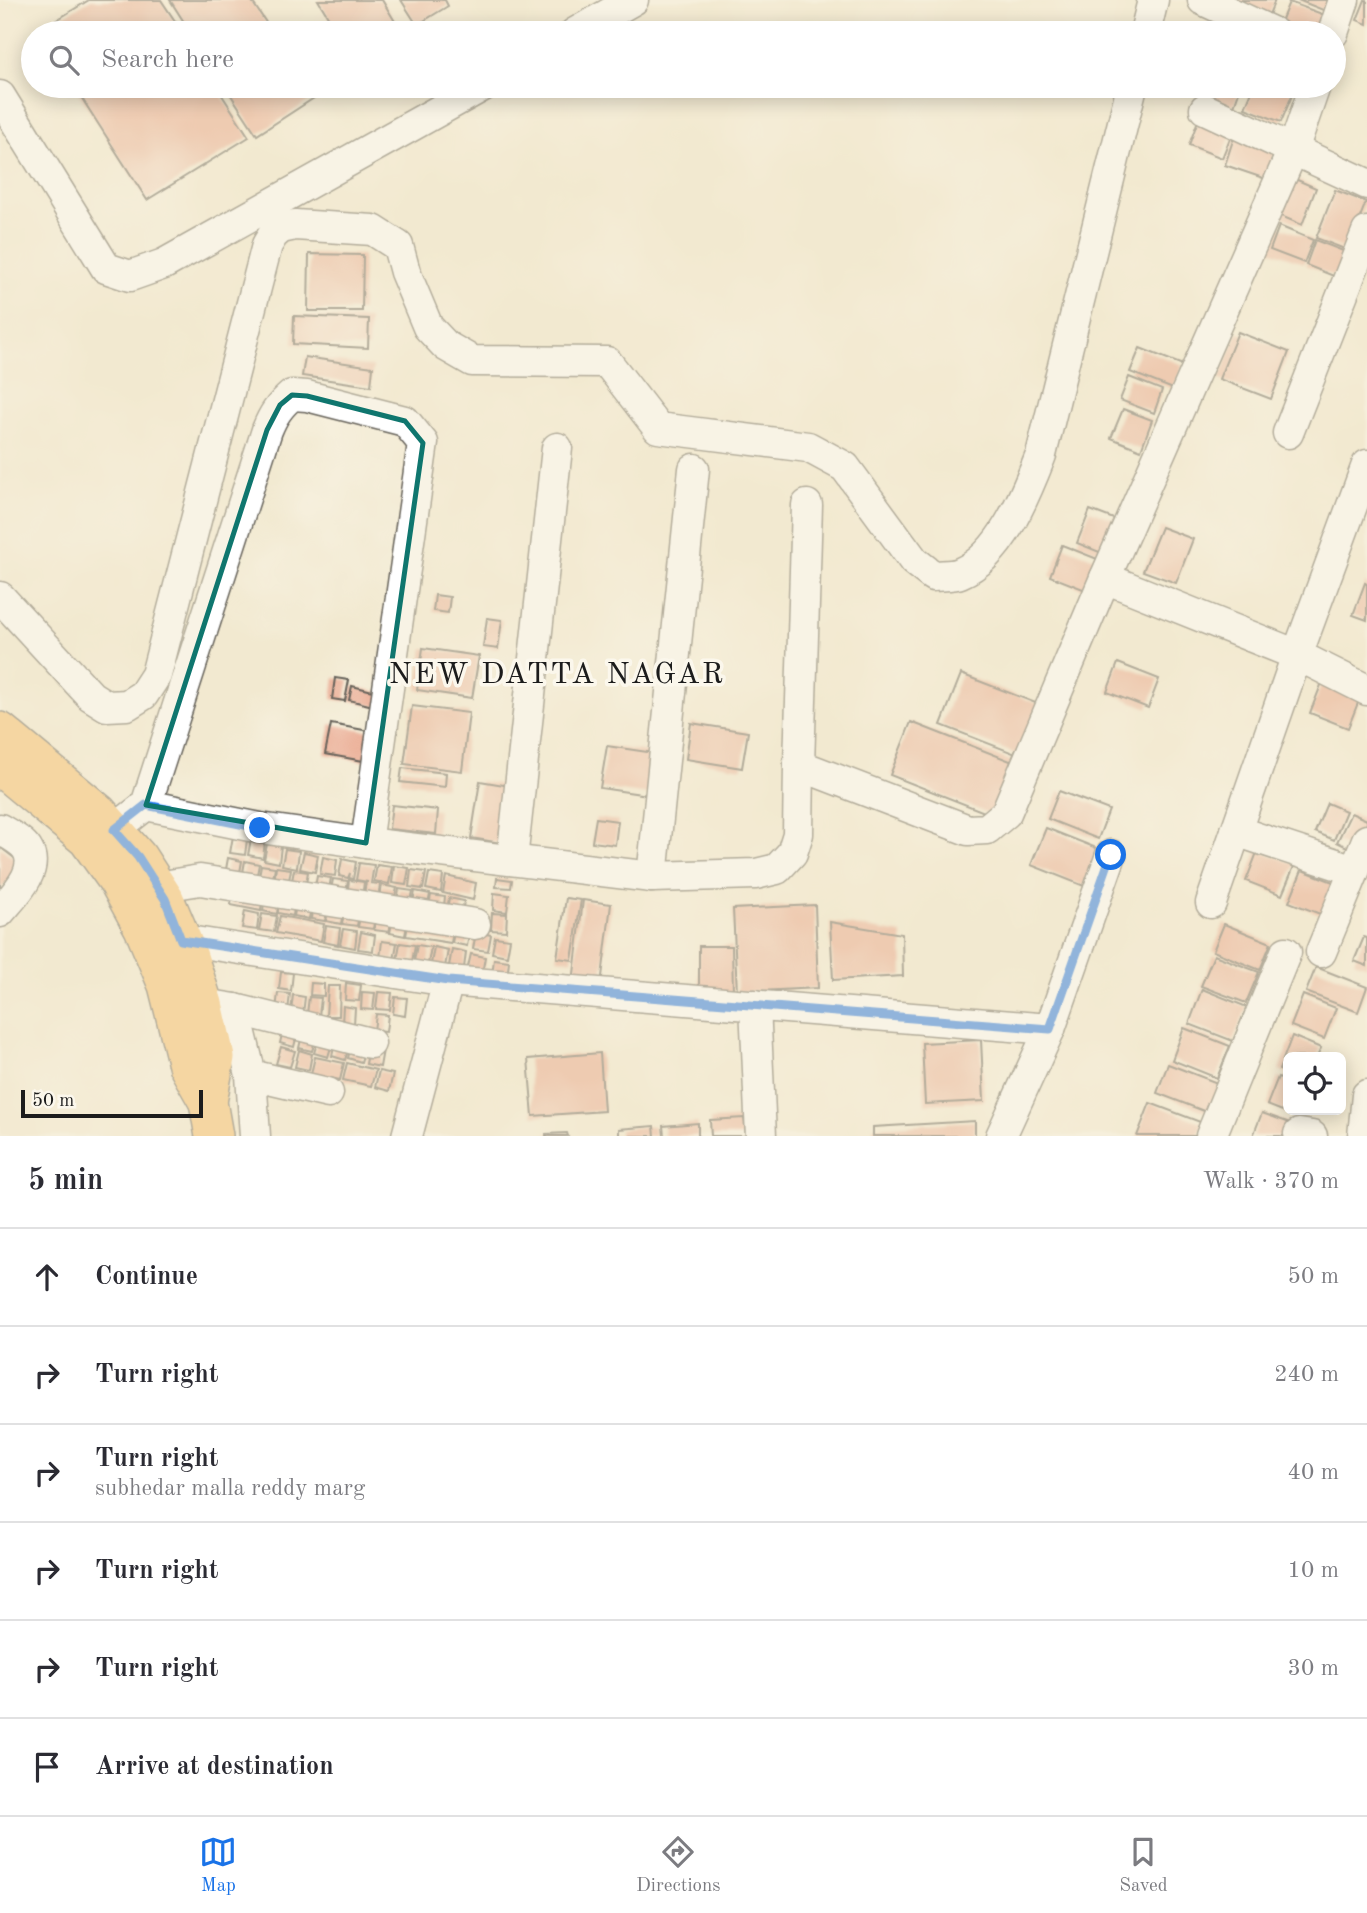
<!DOCTYPE html>
<meta charset="utf-8">
<style>
body{margin:0;font-family:"Old Standard TT",serif;background:#f2f2f3;color:#2b2b33}
.controls{position:absolute;right:21px;bottom:21px;display:grid;overflow:hidden;border-radius:10px;box-shadow:0 4px 18px #0003}
.controls button{width:63px;height:63px;display:grid;place-items:center;padding:0;border:0;border-bottom:2px solid #e1e1e2;background:#fff;color:#2b2b33;font:35px sans-serif}
.scale{position:absolute;left:21px;bottom:18px;width:182px;box-sizing:border-box;padding-left:7px;border:4px solid #1c1c1c;border-top:0;font-size:19px;line-height:24px;white-space:nowrap;color:#1c1c1c;-webkit-text-stroke:5px #fbf7ec;paint-order:stroke}
.stop{position:absolute;width:21px;height:21px;margin:-16px;border:5px solid #1a73e8;border-radius:50%;background:#fff}
.stop.end{background:#1a73e8;border-color:#fff;box-shadow:0 2px 7px #0008}
.list{margin:0;padding:0;list-style:none}
h2{display:flex;justify-content:space-between;align-items:center;height:91px;margin:0;padding:0 28px;font-size:30px}
h2 small{font-size:23px;font-weight:400;color:#7c7c81}
.list li{display:grid;grid-template-columns:46px 1fr auto;gap:21px;align-items:center;box-sizing:border-box;height:98px;padding:0 28px;border-top:2px solid #e1e1e2}
.list b{display:block;font-size:26px;white-space:nowrap}
.list p{margin:0;font-size:23px;white-space:nowrap;color:#7c7c81}
.list em{font-size:23px;font-style:normal;color:#7c7c81}
.icon{flex:none;width:38px;height:38px;fill:none;stroke:currentColor;stroke-width:2;stroke-linecap:round;stroke-linejoin:round}
.map{position:relative;flex:none;width:1367px;height:1136px;overflow:hidden}
.search{position:absolute;background:#fff;box-shadow:0 4px 18px #0003;left:21px;right:21px;top:21px;height:77px;display:flex;align-items:center;gap:18px;box-sizing:border-box;padding:0 24px;border-radius:38px;color:#7c7c81;font-size:26px}
.sheet{height:679px;background:#fff}
nav{display:flex;justify-content:space-around;align-items:center;box-sizing:border-box;height:98px;border-top:2px solid #e1e1e2;background:#fff;font-size:19px;color:#7c7c81}
nav a{display:grid;justify-items:center;gap:4px}
nav .on{color:#1a73e8}
.map>svg:first-child{display:block}
</style>
<div class="map">
<svg width="1367" height="1136" viewBox="0 0 1367 1136">
<rect width="100%" height="100%" fill="#fbf7ec"/>
<filter id="ink" filterUnits="userSpaceOnUse"><feTurbulence type="fractalNoise" baseFrequency=".0143" numOctaves="2"/><feDisplacementMap in="SourceGraphic" scale="14" xChannelSelector="R" yChannelSelector="G"/><feConvolveMatrix kernelMatrix="1 2 1 2 8 2 1 2 1" color-interpolation-filters="sRGB"/></filter>
<filter id="wash" filterUnits="userSpaceOnUse"><feTurbulence type="fractalNoise" baseFrequency=".00686" numOctaves="4" result="noise"/><feDisplacementMap in="SourceGraphic" scale="28" xChannelSelector="R" yChannelSelector="G"/><feGaussianBlur stdDeviation="1.57" result="paint"/><feColorMatrix in="noise" values="0 0 0 0 0 0 0 0 0 0 0 0 0 0 0 0 0 1.4 0 .05"/><feComposite in="paint" operator="in"/></filter>
<g filter="url(#wash)">
<rect width="100%" height="100%" fill="#f2e9d0"/>
<g id="blocks">
<g fill="#e9a68c">
<polygon points="89,0 161,0 183,33 41,33 39,31"/>
<polygon points="170,0 251,0 273,33 191,33"/>
<polygon points="318,0 382,0 402,33 338,33"/>
<polygon points="401,0 445,0 448,6 417,25"/>
<polygon points="1235,0 1275,0 1266,22"/>
<polygon points="1298,0 1332,0 1328,12"/>
<polygon points="1365,0 1367,0 1367,24 1357,20"/>
<polygon points="1289,2 1325,15 1318,33 1288,33 1278,29"/>
<polygon points="74,86 216,86 249,137 147,200"/>
<polygon points="225,86 306,86 314,98 257,135"/>
<polygon points="1199,86 1241,86 1234,106 1197,93"/>
<polygon points="1254,86 1275,86 1293,93 1281,122 1245,108"/>
<polygon points="1200,115 1234,128 1222,158 1189,145"/>
<polygon points="1235,134 1277,148 1266,179 1225,165"/>
<polygon points="1295,179 1316,188 1302,225 1281,216"/>
<polygon points="1335,190 1366,202 1347,250 1316,238"/>
<polygon points="1279,226 1313,240 1304,263 1270,250"/>
<polygon points="1315,240 1351,254 1341,279 1306,265"/>
<polygon points="309,254 363,255 362,311 308,311"/>
<polygon points="294,316 369,319 368,348 293,344"/>
<polygon points="1238,332 1289,352 1271,399 1219,379"/>
<polygon points="1140,348 1183,365 1173,389 1130,372"/>
<polygon points="305,357 373,367 371,386 302,376"/>
<polygon points="1129,377 1162,390 1154,413 1120,400"/>
<polygon points="1123,409 1152,420 1141,450 1111,438"/>
<polygon points="1090,510 1127,524 1114,558 1077,543"/>
<polygon points="1161,527 1193,539 1176,583 1143,571"/>
<polygon points="1062,545 1105,562 1093,593 1050,576"/>
<polygon points="1365,583 1367,584 1367,620 1353,615"/>
<polygon points="435,595 450,597 448,613 433,611"/>
<polygon points="487,618 502,620 498,649 483,647"/>
<polygon points="423,648 479,656 472,698 417,690"/>
<polygon points="1118,663 1159,679 1148,708 1107,692"/>
<polygon points="961,674 1046,707 1026,758 941,725"/>
<polygon points="335,678 349,680 345,701 332,699"/>
<polygon points="1323,680 1361,695 1348,728 1310,713"/>
<polygon points="352,686 385,694 381,708 349,700"/>
<polygon points="412,706 469,713 462,771 404,764"/>
<polygon points="911,722 1018,764 997,817 890,775"/>
<polygon points="691,723 748,732 742,768 686,759"/>
<polygon points="331,724 375,732 369,762 325,754"/>
<polygon points="607,746 661,754 655,796 600,788"/>
<polygon points="402,768 446,773 445,787 400,782"/>
<polygon points="480,781 516,787 507,844 471,838"/>
<polygon points="1059,791 1109,810 1098,839 1048,819"/>
<polygon points="1327,803 1346,811 1334,840 1315,832"/>
<polygon points="392,805 438,810 436,834 389,829"/>
<polygon points="1351,813 1367,820 1367,826 1355,851 1337,842"/>
<polygon points="596,818 618,821 615,845 592,842"/>
<polygon points="1046,828 1099,849 1084,886 1031,865"/>
<polygon points="233,836 247,839 245,855 230,853"/>
<polygon points="251,839 265,841 263,858 248,855"/>
<polygon points="267,844 281,846 279,863 264,860"/>
<polygon points="0,847 26,867 0,889"/>
<polygon points="285,849 299,851 297,868 282,865"/>
<polygon points="1258,850 1295,864 1282,895 1246,881"/>
<polygon points="304,852 318,855 315,872 300,869"/>
<polygon points="323,857 337,860 335,876 320,874"/>
<polygon points="228,858 242,861 239,878 225,875"/>
<polygon points="342,859 356,862 353,879 349,878 350,873 348,878 339,876"/>
<polygon points="245,861 259,864 256,880 242,878"/>
<polygon points="359,863 374,865 371,883 380,884 378,901 363,899 366,882 368,882 356,880"/>
<polygon points="261,865 275,867 272,884 258,882"/>
<polygon points="377,865 392,867 389,884 374,881"/>
<polygon points="394,866 409,868 406,885 392,883"/>
<polygon points="276,867 291,869 288,886 274,884"/>
<polygon points="294,870 308,872 305,889 291,886"/>
<polygon points="411,870 426,872 423,889 409,887"/>
<polygon points="1302,870 1346,887 1333,919 1289,902"/>
<polygon points="429,873 443,875 441,892 426,889"/>
<polygon points="317,876 331,878 328,895 314,893"/>
<polygon points="446,876 476,883 473,900 443,893"/>
<polygon points="497,878 512,880 511,888 496,887"/>
<polygon points="333,879 348,881 345,898 330,895"/>
<polygon points="349,880 364,882 362,899 347,897"/>
<polygon points="382,885 397,888 393,905 379,902"/>
<polygon points="233,889 263,894 261,911 231,905"/>
<polygon points="399,889 413,891 410,907 396,905"/>
<polygon points="415,891 430,894 427,911 412,908"/>
<polygon points="494,893 509,895 507,912 493,910"/>
<polygon points="265,895 295,899 293,916 278,913 278,905 277,914 263,911"/>
<polygon points="431,895 445,897 443,914 428,911"/>
<polygon points="449,898 464,901 461,918 446,915"/>
<polygon points="566,898 581,900 572,960 557,958"/>
<polygon points="297,900 312,902 309,919 294,916"/>
<polygon points="583,900 611,904 601,985 573,982"/>
<polygon points="313,902 328,905 325,921 311,919"/>
<polygon points="330,904 344,907 341,924 326,921"/>
<polygon points="815,905 818,988 737,992 733,909"/>
<polygon points="345,907 360,909 357,926 342,924"/>
<polygon points="361,910 376,912 373,929 358,927"/>
<polygon points="245,911 259,914 257,930 242,928"/>
<polygon points="377,913 392,916 389,932 374,930"/>
<polygon points="492,913 507,914 506,931 491,930"/>
<polygon points="262,914 277,916 274,932 259,930"/>
<polygon points="280,916 324,924 321,941 276,933"/>
<polygon points="393,917 408,919 405,936 390,933"/>
<polygon points="409,919 454,926 451,943 406,936"/>
<polygon points="830,922 902,934 903,976 833,980"/>
<polygon points="1224,924 1271,943 1260,970 1213,951"/>
<polygon points="326,926 340,928 338,945 323,942"/>
<polygon points="455,927 470,929 467,946 452,943"/>
<polygon points="343,929 357,931 355,948 340,945"/>
<polygon points="361,932 375,935 373,951 358,949"/>
<polygon points="476,932 491,935 488,951 473,949"/>
<polygon points="495,937 510,939 507,956 492,953"/>
<polygon points="1364,937 1367,938 1367,966 1354,961"/>
<polygon points="382,941 397,943 394,960 380,958"/>
<polygon points="400,943 415,945 412,962 397,960"/>
<polygon points="417,945 431,947 428,964 414,961"/>
<polygon points="699,946 732,946 733,993 699,993"/>
<polygon points="434,947 448,950 445,967 431,964"/>
<polygon points="452,949 466,952 464,968 449,966"/>
<polygon points="471,954 485,957 482,974 467,971"/>
<polygon points="1214,955 1259,972 1246,1003 1201,986"/>
<polygon points="494,959 509,961 507,978 492,976"/>
<polygon points="1316,967 1367,987 1358,1012 1306,992"/>
<polygon points="281,972 293,973 291,991 279,989"/>
<polygon points="311,983 324,984 324,996 310,995"/>
<polygon points="346,983 361,985 359,1001 345,1000"/>
<polygon points="328,986 340,986 339,1016 326,1016"/>
<polygon points="1202,989 1247,1007 1233,1041 1189,1024"/>
<polygon points="362,992 375,993 373,1010 361,1009"/>
<polygon points="378,992 392,993 390,1010 376,1009"/>
<polygon points="278,993 290,994 288,1011 276,1010"/>
<polygon points="293,995 305,997 303,1014 291,1012"/>
<polygon points="1303,995 1336,1008 1324,1039 1291,1026"/>
<polygon points="309,997 321,998 319,1016 307,1014"/>
<polygon points="395,997 407,998 405,1016 393,1014"/>
<polygon points="343,1006 355,1008 354,1025 342,1024"/>
<polygon points="376,1014 388,1015 386,1032 374,1031"/>
<polygon points="284,1026 298,1030 294,1047 280,1043"/>
<polygon points="1184,1028 1230,1046 1217,1078 1172,1060"/>
<polygon points="303,1031 317,1035 312,1051 299,1048"/>
<polygon points="1292,1036 1321,1048 1317,1057 1288,1057 1288,1073 1279,1070"/>
<polygon points="319,1037 333,1040 328,1057 314,1053"/>
<polygon points="336,1039 350,1043 345,1060 332,1056"/>
<polygon points="981,1040 984,1101 925,1104 922,1043"/>
<polygon points="352,1041 366,1045 361,1062 348,1058"/>
<polygon points="281,1047 295,1051 290,1067 276,1064"/>
<polygon points="369,1047 383,1050 380,1067 366,1064"/>
<polygon points="299,1050 312,1054 309,1070 295,1067"/>
<polygon points="600,1053 604,1111 533,1116 528,1059"/>
<polygon points="315,1057 344,1063 340,1080 311,1074"/>
<polygon points="347,1063 376,1070 371,1086 343,1080"/>
<polygon points="1168,1064 1220,1084 1209,1113 1157,1093"/>
<polygon points="379,1071 393,1074 389,1091 375,1087"/>
<polygon points="1278,1077 1288,1081 1288,1110 1298,1110 1295,1116 1267,1105"/>
<polygon points="1150,1103 1203,1123 1198,1136 1137,1136"/>
<polygon points="1262,1113 1293,1124 1288,1136 1253,1136"/>
<polygon points="744,1118 746,1136 711,1136 710,1120"/>
<polygon points="975,1121 975,1136 873,1136 873,1127"/>
<polygon points="698,1123 698,1136 664,1136 663,1126"/>
<polygon points="654,1126 655,1136 619,1136 619,1129"/>
<polygon points="567,1133 568,1136 546,1136 546,1134"/>
</g>
</g>
</g>
<g filter="url(#ink)">
<use href="#blocks" fill-opacity="0" stroke="#67645b" stroke-width="2"/>
<g fill="none" stroke-linecap="round" stroke-linejoin="round">
<g stroke="#67645b" stroke-width="33">
<g id="minor">
<polyline points="1203,0 1274,33"/>
<polyline points="575,33 633,0"/>
<polyline points="1145,33 1153,0"/>
<polyline points="1333,33 1344,0"/>
<polyline points="0,96 106,268 130,276 164,264 483,86"/>
<polyline points="1205,109 1367,184"/>
<polyline points="1288,433 1367,232"/>
<polyline points="1105,578 1297,655 1367,690"/>
<path d="M0 597 91 696 107 706 127 705 143 695 156 675 267 245 273 235 281 228 295 225 373 230 398 246 405 272 428 327 446 346 472 361 607 362 658 428 808 447 845 467 914 561 933 576C941 575 953 576 960 573 1002 556 1026 493 1041 455L1132 86"/>
<polyline points="799,765 807,505"/>
<path d="M146 805 267 430C273 415 279 406 292 395L307 396 405 421 423 443 366 843"/>
<path d="M0 829C8 834 22 841 27 849 41 871 12 897 0 912"/>
<polyline points="114,830 146,805 260,828 366,843 652,877 756,874 777,869 792,853 798,834 799,765 968,830 987,829 1006,813 1105,578 1293,150 1315,86"/>
<polyline points="1236,831 1354,870"/>
<polyline points="512,860 557,448"/>
<polyline points="652,877 694,469"/>
<polyline points="157,887 200,880 475,924"/>
<polyline points="1211,903 1297,655 1367,465"/>
<polyline points="182,940 448,981 1050,1029"/>
<polyline points="1321,952 1367,840"/>
<polyline points="204,1004 235,1009 370,1043"/>
<polyline points="755,1005 761,1136"/>
<polyline points="235,1009 251,1075 255,1136"/>
<polyline points="251,1075 328,1093"/>
<polyline points="1299,1134 1312,1136"/>
<polyline points="407,1136 448,981"/>
<polyline points="1001,1136 1050,1029 1111,855"/>
<polyline points="1211,1136 1286,952"/>
<polyline points="1363,1136 1367,1095"/>
</g>
</g>
<g stroke="#67645b" stroke-width="40">
<g id="major">
<polyline points="0,731 99,813 138,857 165,899 187,951 204,1004 216,1057 208,1102 214,1136"/>
<polyline points="0,767 87,839 118,882 143,928 167,985 187,1065 208,1102"/>
</g>
</g>
<use href="#minor" stroke="#fff" stroke-width="30"/>
<use href="#major" stroke="#f8bf6c" stroke-width="37"/>
</g>
</g>
<g fill="none" stroke-linecap="round" stroke-linejoin="round" filter="url(#ink)">
<polyline stroke="#1a73e8" stroke-width="9" points="260,828 146,805 114,830 138,857 165,899 181,940 448,981 1050,1029 1111,855"/>
</g>
<path d="M0 0H1367V1136H0ZM292 395 307 396 405 421 423 443 366 843 146 805 267 430 280 405Z" fill="#f2e9d0" fill-opacity=".55" fill-rule="evenodd"/>
<path fill="none" stroke="#0f766e" stroke-width="5" stroke-linejoin="round" d="M292 395 307 396 405 421 423 443 366 843 146 805 267 430 280 405Z"/>
<g text-anchor="middle" dominant-baseline="central" stroke-width="7" stroke-linejoin="round" paint-order="stroke">
<g font-size="30" letter-spacing="2" fill="#1c1c1c" stroke="#fbf7ec">
<text x="557" y="675">NEW DATTA NAGAR</text>
</g>
</g>
</svg>
<div class="controls">
<button><svg class="icon" aria-label="locate" viewBox="0 0 24 24"><circle cx="12" cy="12" r="6"/><path d="M12 2v4M12 18v4M2 12h4M18 12h4"/></svg></button>
</div>
<div class="scale">50 m</div>
<div class="stop" style="left:1111px;top:855px"></div>
<div class="stop end" style="left:260px;top:828px"></div>
<div class="search"><svg class="icon" aria-label="search" viewBox="0 0 24 24"><circle cx="10" cy="10" r="6"/><path d="M15 15l6 6"/></svg>Search here</div>
</div>
<section class="sheet">
<h2>5 min<small>Walk · 370 m</small></h2>
<ul class="list">
<li><svg class="icon" aria-label="ahead" viewBox="0 0 24 24"><path d="M12 20V5M6 11l6-6 6 6"/></svg><div><b>Continue</b></div><em>50 m</em></li>
<li><svg class="icon" aria-label="right" viewBox="0 0 24 24"><path d="M7 20v-9h11M14 6l5 5-5 5"/></svg><div><b>Turn right</b></div><em>240 m</em></li>
<li><svg class="icon" aria-label="right" viewBox="0 0 24 24"><path d="M7 20v-9h11M14 6l5 5-5 5"/></svg><div><b>Turn right</b><p>subhedar malla reddy marg</p></div><em>40 m</em></li>
<li><svg class="icon" aria-label="right" viewBox="0 0 24 24"><path d="M7 20v-9h11M14 6l5 5-5 5"/></svg><div><b>Turn right</b></div><em>10 m</em></li>
<li><svg class="icon" aria-label="right" viewBox="0 0 24 24"><path d="M7 20v-9h11M14 6l5 5-5 5"/></svg><div><b>Turn right</b></div><em>30 m</em></li>
<li><svg class="icon" aria-label="arrive" viewBox="0 0 24 24"><path d="M6 21V4h12l-3 4 3 4H6"/></svg><div><b>Arrive at destination</b></div></li>
</ul>
</section>
<nav>
<a class="on"><svg class="icon" aria-label="map" viewBox="0 0 24 24"><path d="M3 6l6-2 6 2 6-2v14l-6 2-6-2-6 2zM9 4v14M15 6v14"/></svg>Map</a>
<a><svg class="icon" aria-label="directions" viewBox="0 0 24 24"><path d="M12 3l9 9-9 9-9-9zM9 14v-3h6M13 9l2 2-2 2"/></svg>Directions</a>
<a><svg class="icon" aria-label="saved" viewBox="0 0 24 24"><path d="M7 4h10v16l-5-4-5 4z"/></svg>Saved</a>
</nav>
